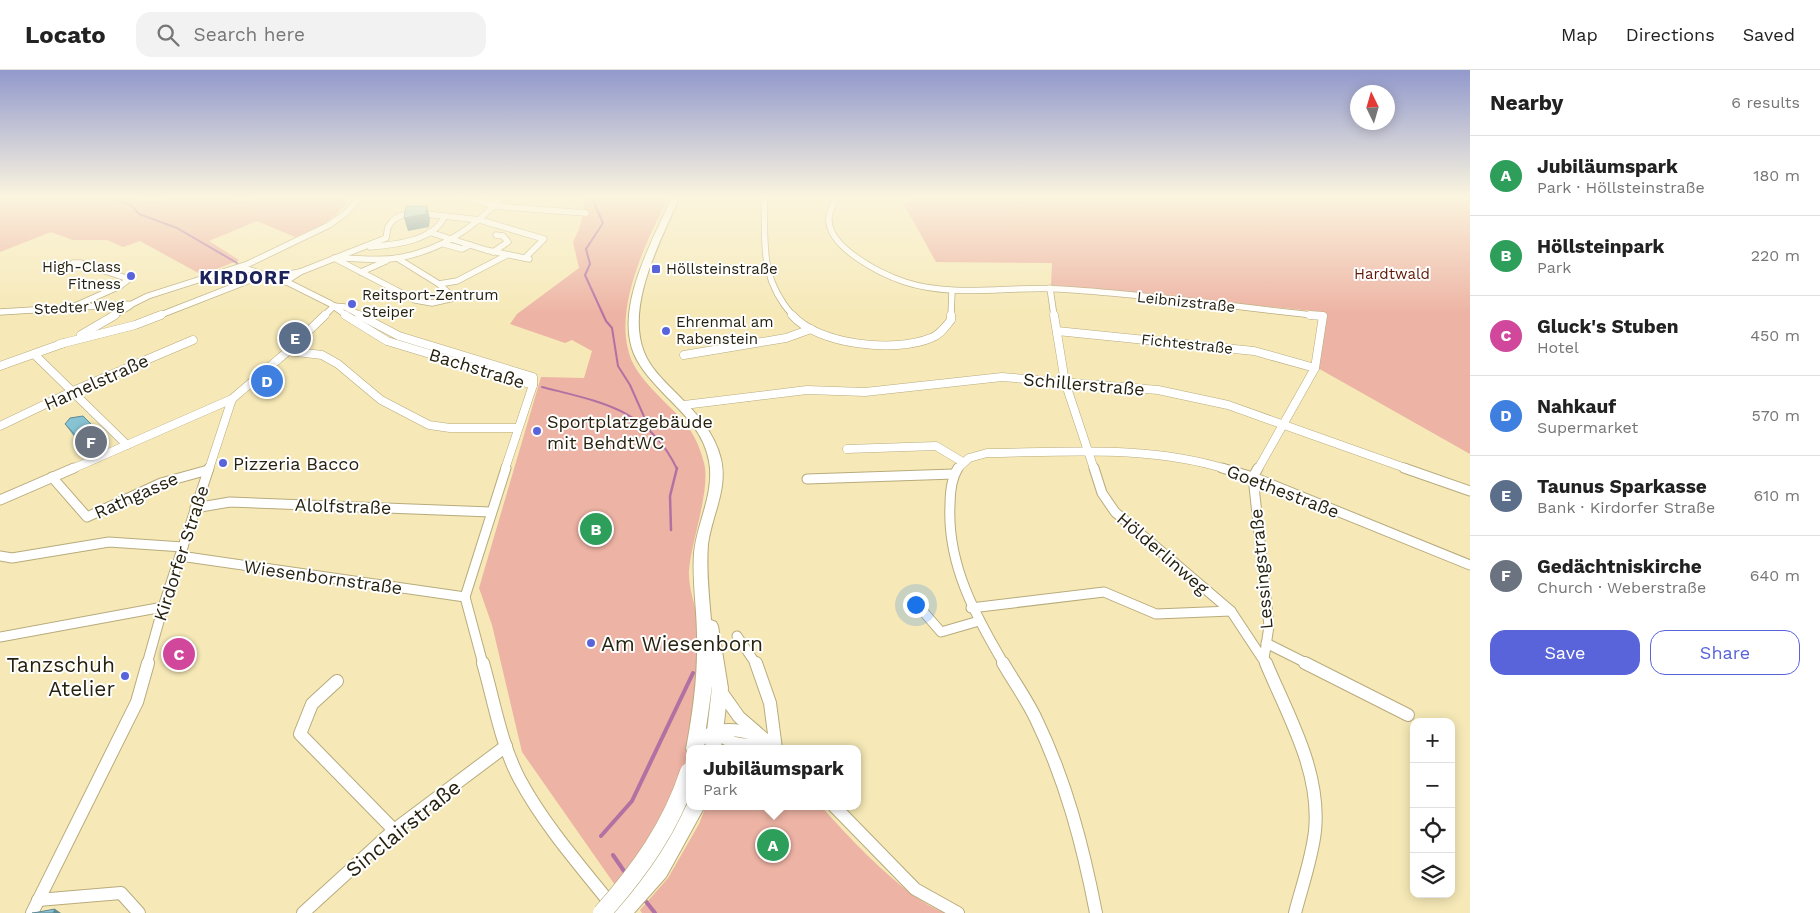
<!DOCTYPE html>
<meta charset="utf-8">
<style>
body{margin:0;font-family:"Work Sans",sans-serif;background:#f2f2f2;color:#222}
.controls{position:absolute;right:15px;bottom:15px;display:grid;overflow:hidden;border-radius:10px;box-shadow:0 2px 12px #0003}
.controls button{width:45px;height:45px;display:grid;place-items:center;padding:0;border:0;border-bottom:1px solid #e0e0e0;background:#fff;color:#222;font:25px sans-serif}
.compass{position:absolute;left:1350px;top:15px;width:45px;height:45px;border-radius:50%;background:#fff;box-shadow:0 2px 12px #0003;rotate:355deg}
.you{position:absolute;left:915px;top:534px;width:18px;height:18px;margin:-12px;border:4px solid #fff;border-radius:50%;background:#1a73e8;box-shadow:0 0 0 8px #1a73e833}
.badge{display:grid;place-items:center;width:32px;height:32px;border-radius:50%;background:#5964db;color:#fff;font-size:16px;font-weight:700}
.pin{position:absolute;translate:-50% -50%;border:2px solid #fff;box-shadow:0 1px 5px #0006}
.popup{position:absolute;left:686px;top:675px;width:175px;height:65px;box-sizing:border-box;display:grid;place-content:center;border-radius:10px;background:#fff;filter:drop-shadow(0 1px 4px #0005);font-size:16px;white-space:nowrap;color:#767676}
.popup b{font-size:19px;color:#222}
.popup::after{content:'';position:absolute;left:50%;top:100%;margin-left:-10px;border:10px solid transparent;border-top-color:#fff}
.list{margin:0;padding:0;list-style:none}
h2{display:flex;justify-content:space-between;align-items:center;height:65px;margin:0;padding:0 20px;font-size:21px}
h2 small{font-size:16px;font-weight:400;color:#767676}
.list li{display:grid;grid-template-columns:32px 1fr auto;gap:15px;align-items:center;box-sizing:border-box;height:80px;padding:0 20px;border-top:1px solid #e0e0e0}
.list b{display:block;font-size:19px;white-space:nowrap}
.list p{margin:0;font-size:16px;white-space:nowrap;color:#767676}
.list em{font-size:16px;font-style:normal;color:#767676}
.actions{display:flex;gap:10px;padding:15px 20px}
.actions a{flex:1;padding:11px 0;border:1px solid #5964db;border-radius:15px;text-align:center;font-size:18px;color:#5964db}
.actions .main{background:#5964db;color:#fff}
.icon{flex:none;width:28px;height:28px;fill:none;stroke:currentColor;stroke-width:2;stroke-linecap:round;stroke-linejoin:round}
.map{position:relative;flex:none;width:1470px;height:843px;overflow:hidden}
header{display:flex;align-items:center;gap:30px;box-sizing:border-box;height:70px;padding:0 25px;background:#fff;border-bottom:1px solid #e0e0e0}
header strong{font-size:24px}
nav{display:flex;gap:28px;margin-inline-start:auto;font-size:18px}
.search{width:350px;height:45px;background:#f2f2f2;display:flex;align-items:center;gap:12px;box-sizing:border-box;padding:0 18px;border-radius:15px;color:#767676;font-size:19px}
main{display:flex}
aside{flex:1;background:#fff}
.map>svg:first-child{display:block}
</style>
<header>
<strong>Locato</strong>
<div class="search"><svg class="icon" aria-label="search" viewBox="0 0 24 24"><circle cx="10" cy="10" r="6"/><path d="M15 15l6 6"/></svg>Search here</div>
<nav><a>Map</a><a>Directions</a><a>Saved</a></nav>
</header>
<main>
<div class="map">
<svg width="1470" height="843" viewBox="0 0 1470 843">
<rect width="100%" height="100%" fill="#f6e9b7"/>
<g fill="#edb3a4">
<path d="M0 126H141L137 128C160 134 155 127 175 126 198 123 221 127 244 131 262 121 320 126 344 126L347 131C334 152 316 158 295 167L257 151 209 171 239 190 202 205 140 171 123 177 107 170H73L51 162 0 182Z"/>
<path d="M583 126H670C648 166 616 233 628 279 631 295 642 308 653 320 678 347 694 354 704 393 711 419 691 472 689 501 688 522 699 543 700 564 701 615 693 684 672 731 658 762 637 790 615 815L522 682 492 555 479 518 541 307 584 308 592 281 572 270 565 273 510 254 517 244 579 198 573 172C581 156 585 144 583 126Z"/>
<polygon points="910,126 1470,126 1470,384 1316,297 1323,242 1051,215 1052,193 936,192 903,133 912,132"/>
<path d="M706 736H821C848 767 908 831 946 843H642L640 840 668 808 699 754Z"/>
</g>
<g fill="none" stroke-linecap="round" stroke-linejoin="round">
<g stroke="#b171a3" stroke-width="2">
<polyline points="102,126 131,135 139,144 177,158 237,193"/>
<polyline points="591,126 603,153 586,179 590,194 585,205 606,251 612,258 618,296 630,315 650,360"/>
<path d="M542 317C600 332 649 339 677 399"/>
</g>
<polyline stroke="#b171a3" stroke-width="2.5" points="671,460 670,426 677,398"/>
<g stroke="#b171a3" stroke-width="4">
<polyline points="601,766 632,731 693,603"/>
<polyline points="613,785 626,804"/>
<polyline points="644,829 655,843"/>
</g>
<g stroke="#b8ab7c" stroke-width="7">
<g id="street-far3">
<polyline points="462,126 493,135"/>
<path d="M764 126C766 173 758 206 793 246"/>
<path d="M837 126C834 133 830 140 829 147 826 177 881 204 905 212 954 228 1009 216 1059 219 1147 224 1235 237 1322 246"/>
<polyline points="492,136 586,143"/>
<polyline points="429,162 486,180 529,189"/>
<polyline points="444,174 462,179 470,175"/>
<path d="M370 177C393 175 434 171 444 147"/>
<polyline points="493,182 508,172 503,166 496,165"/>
<polyline points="334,188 415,230 432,233 454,228 439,214 397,188"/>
<path d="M339 188C358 188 379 191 398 188 442 180 474 158 503 126"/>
<polyline points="73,193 81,193 129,209 120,216 75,236"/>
<polyline points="241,197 289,213 331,234 347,246"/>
<polyline points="361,202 386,191"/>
<polyline points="273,207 300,202"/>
<polyline points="285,212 300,202 386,168 388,157 393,150 400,146 417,143 480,150 544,169 525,188"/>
<polyline points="439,214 457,211 507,185"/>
<polyline points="1050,218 1054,246"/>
<polyline points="334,236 345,237 362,246"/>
<polyline points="0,242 132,234 148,226 248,194 329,155 346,143 359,128 366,126"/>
<polyline points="113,246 130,236"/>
<polyline points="158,246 263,205"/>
<polyline points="324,246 334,236"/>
<polyline points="951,246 952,221"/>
</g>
</g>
<g stroke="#b8ab7c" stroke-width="9">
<g id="street-far2">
<polyline points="345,245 387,271 533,315"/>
<polyline points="359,245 399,266 533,307 533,315 505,399"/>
<path d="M792 245C818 275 895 283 931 268 940 265 945 257 951 250V245"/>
<polyline points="1054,245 1065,312 1094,399"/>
<polyline points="1057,261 1254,281 1315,298"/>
<polyline points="81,265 115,245"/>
<polyline points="60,274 135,255 161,245"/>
<polyline points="288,281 322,285 338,294 381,330 429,355 450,358 518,358"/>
<polyline points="34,284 127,375"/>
<polyline points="684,285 786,268 811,259"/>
<polyline points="0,296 64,273"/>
<polyline points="684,335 807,320 865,322 1002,307 1158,320 1228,335 1408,399"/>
<polyline points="0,356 73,321 193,270"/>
<polyline points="847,379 936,376 961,391"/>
<polyline points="72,399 232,329"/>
<polyline points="209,399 232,329 288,281 325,245"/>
<path d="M957 399 969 388 987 383C1067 382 1149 375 1226 399"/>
<polyline points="1258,399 1315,298 1323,246 1310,245"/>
</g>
</g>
<g stroke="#b8ab7c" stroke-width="11">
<g id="street-far1">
<path d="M958 398C951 409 950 423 950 435 947 494 975 545 1004 594"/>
<polyline points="1094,398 1102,423 1115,442 1231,541 1266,594"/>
<polyline points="1222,398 1253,407 1470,495"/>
<polyline points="1258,398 1253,407 1269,556 1264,589"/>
<polyline points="1404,398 1470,421"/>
<polyline points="52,407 87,447 161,413 208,400"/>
<polyline points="807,409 954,404"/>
<polyline points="0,430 74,398"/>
<polyline points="195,438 230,432 491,442"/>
<polyline points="0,486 12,488 109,472 183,477"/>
<polyline points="180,486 465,527"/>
<polyline points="915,532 941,562 979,551"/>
<polyline points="971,538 1104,522 1156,544 1231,541"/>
<polyline points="737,566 756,594"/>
<polyline points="0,567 163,537"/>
<polyline points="1266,573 1308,594"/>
<polyline points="147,594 163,537 209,398"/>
<polyline points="483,594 465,527 506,398"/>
</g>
</g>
<g stroke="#b8ab7c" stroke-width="14">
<g id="street">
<path d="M483 593C494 631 501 675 520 710 546 758 584 800 618 843"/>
<polyline points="756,593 770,633 776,679"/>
<path d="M1003 593C1014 612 1027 630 1036 649 1066 711 1083 776 1096 843"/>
<path d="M1266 593C1288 646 1321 701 1315 761 1312 788 1302 816 1295 843"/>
<polyline points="1305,593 1408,645"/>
<polyline points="337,611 312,634 300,664 394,760"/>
<polyline points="722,623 739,647 776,679"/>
<path d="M717 660C729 678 750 675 769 673"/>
<path d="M697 673C713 656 735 658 756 665"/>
<polyline points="834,736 915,819 958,843"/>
<polyline points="38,830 121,823 139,843"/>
<polyline points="32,843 137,632 148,593"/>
<polyline points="303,843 394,760 506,676"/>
</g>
</g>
<g stroke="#b8ab7c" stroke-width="2">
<g id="secondary">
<path d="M672 126H680C662 169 625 234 644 282 650 297 662 309 674 321 694 341 714 360 721 389 728 419 712 445 708 474 706 500 709 525 711 550L716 552 718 556 728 618 721 679H705L712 618V616L703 679H689V685L686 679C693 642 698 605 697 566 697 539 692 511 694 483 697 452 715 423 709 391 704 363 685 345 666 326 654 313 641 300 634 284 614 236 654 169 672 126Z"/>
<polygon points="689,731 689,736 705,736 666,807 634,843 611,843 614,836 652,793"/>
</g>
</g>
<use href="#street-far3" stroke="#fff" stroke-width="5.5"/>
<use href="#street-far2" stroke="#fff" stroke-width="8"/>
<use href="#street-far1" stroke="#fff" stroke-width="9"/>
<use href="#street" stroke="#fff" stroke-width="12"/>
<use href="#secondary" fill="#fff" fill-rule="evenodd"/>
<g stroke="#b8ab7c" stroke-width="19" stroke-linecap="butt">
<path id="secondary-bridge" d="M602 843C640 800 671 757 689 702"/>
</g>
<use href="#secondary-bridge" stroke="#fff" stroke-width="18"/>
</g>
<polygon fill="#74a8b5" points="65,354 106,375 88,383 76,369"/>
<g fill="#5e8893">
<polygon points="427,136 430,149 429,157 408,161 404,148"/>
<polygon points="96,359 106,375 88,383 77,367"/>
<polygon points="55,839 61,843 53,843"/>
</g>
<g fill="#87c3d2" stroke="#5e8893">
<polygon points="406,136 427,136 426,144 404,148"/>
<polygon points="83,346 96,359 77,367 65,354 70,348"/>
<polygon points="55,839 53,843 32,843 33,843"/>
</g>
<linearGradient id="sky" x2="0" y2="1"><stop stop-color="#9299cc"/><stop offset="0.52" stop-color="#fbf5df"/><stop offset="1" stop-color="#fbf5df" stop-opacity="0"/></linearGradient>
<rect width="1470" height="244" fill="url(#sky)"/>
<g fill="#5964db" stroke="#fff" stroke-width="2">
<rect x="651" y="194" width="10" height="10" rx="2.5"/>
<circle cx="131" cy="206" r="5"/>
<circle cx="352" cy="234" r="5"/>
<circle cx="666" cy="261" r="5"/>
<circle cx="537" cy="361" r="5"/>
<circle cx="223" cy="393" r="5"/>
<circle cx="591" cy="573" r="5"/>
<circle cx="125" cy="606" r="5"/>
</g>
<g text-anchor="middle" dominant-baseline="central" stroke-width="4" stroke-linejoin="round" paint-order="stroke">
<g font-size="15" fill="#27220f" stroke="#fff" text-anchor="start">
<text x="121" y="197" text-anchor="end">High-Class<tspan x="121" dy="17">Fitness</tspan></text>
<text x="666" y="199">Höllsteinstraße</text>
<text x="362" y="225">Reitsport-Zentrum<tspan x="362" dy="17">Steiper</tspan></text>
<text x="676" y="252">Ehrenmal am<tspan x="676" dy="17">Rabenstein</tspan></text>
</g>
<g font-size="15" fill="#611806" stroke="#fff">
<text x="1392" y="204">Hardtwald</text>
</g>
<g font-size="15" fill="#27220f" stroke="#fff">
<text transform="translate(1186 232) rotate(6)">Leibnizstraße</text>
<text transform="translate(79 237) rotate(-3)">Stedter Weg</text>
<text transform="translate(1187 274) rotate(6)">Fichtestraße</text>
</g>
<g font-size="18" fill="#27220f" stroke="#fff">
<text transform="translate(477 298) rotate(17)">Bachstraße</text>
<text transform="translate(96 312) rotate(-24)">Hamelstraße</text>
<text transform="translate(1084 314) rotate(5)">Schillerstraße</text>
<text transform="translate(1283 421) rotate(21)">Goethestraße</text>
<text transform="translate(136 425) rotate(-24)">Rathgasse</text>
<text transform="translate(343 436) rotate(2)">Alolfstraße</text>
<text transform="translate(181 483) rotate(-72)">Kirdorfer Straße</text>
<text transform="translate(1163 483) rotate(41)">Hölderlinweg</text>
<text transform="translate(1261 499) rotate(-95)">Lessingstraße</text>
<text transform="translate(323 507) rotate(8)">Wiesenbornstraße</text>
</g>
<g font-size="18" fill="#27220f" stroke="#fff" text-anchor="start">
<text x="547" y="351">Sportplatzgebäude<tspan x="547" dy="21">mit BehdtWC</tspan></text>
<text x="233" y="393">Pizzeria Bacco</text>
</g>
<g font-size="19" font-weight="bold" letter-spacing="1" fill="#1d225a" stroke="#fff">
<text x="245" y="207">KIRDORF</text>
</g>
<g font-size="21" fill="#27220f" stroke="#fff" text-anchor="start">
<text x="601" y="573">Am Wiesenborn</text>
<text x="115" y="594" text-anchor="end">Tanzschuh<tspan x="115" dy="24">Atelier</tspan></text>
</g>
<g font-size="21" fill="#27220f" stroke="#fff">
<text transform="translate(403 758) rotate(-39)">Sinclairstraße</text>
</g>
</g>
</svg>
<div class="controls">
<button>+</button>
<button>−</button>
<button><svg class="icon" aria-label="locate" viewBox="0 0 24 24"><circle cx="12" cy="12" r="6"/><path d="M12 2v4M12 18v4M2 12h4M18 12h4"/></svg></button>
<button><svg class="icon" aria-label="layers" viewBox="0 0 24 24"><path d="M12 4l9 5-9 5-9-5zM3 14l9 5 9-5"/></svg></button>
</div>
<svg class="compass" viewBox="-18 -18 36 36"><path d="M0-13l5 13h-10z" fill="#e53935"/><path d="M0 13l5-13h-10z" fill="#767676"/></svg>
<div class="you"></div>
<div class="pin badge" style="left:773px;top:775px;background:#2e9e5b">A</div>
<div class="popup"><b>Jubiläumspark</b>Park</div>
<div class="pin badge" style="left:596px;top:459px;background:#2e9e5b">B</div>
<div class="pin badge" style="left:179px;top:584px;background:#d1479c">C</div>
<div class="pin badge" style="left:267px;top:311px;background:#3f7fe0">D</div>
<div class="pin badge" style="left:295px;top:268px;background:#5c6f8a">E</div>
<div class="pin badge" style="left:91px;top:372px;background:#6b7280">F</div>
</div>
<aside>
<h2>Nearby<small>6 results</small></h2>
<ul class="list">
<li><span class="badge" style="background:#2e9e5b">A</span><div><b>Jubiläumspark</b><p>Park · Höllsteinstraße</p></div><em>180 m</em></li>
<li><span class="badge" style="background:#2e9e5b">B</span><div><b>Höllsteinpark</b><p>Park</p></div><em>220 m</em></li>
<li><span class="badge" style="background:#d1479c">C</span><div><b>Gluck's Stuben</b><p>Hotel</p></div><em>450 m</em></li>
<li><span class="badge" style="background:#3f7fe0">D</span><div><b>Nahkauf</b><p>Supermarket</p></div><em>570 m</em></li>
<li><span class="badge" style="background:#5c6f8a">E</span><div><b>Taunus Sparkasse</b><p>Bank · Kirdorfer Straße</p></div><em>610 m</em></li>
<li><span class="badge" style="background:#6b7280">F</span><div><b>Gedächtniskirche</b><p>Church · Weberstraße</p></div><em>640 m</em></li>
</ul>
<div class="actions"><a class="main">Save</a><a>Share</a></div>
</aside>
</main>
